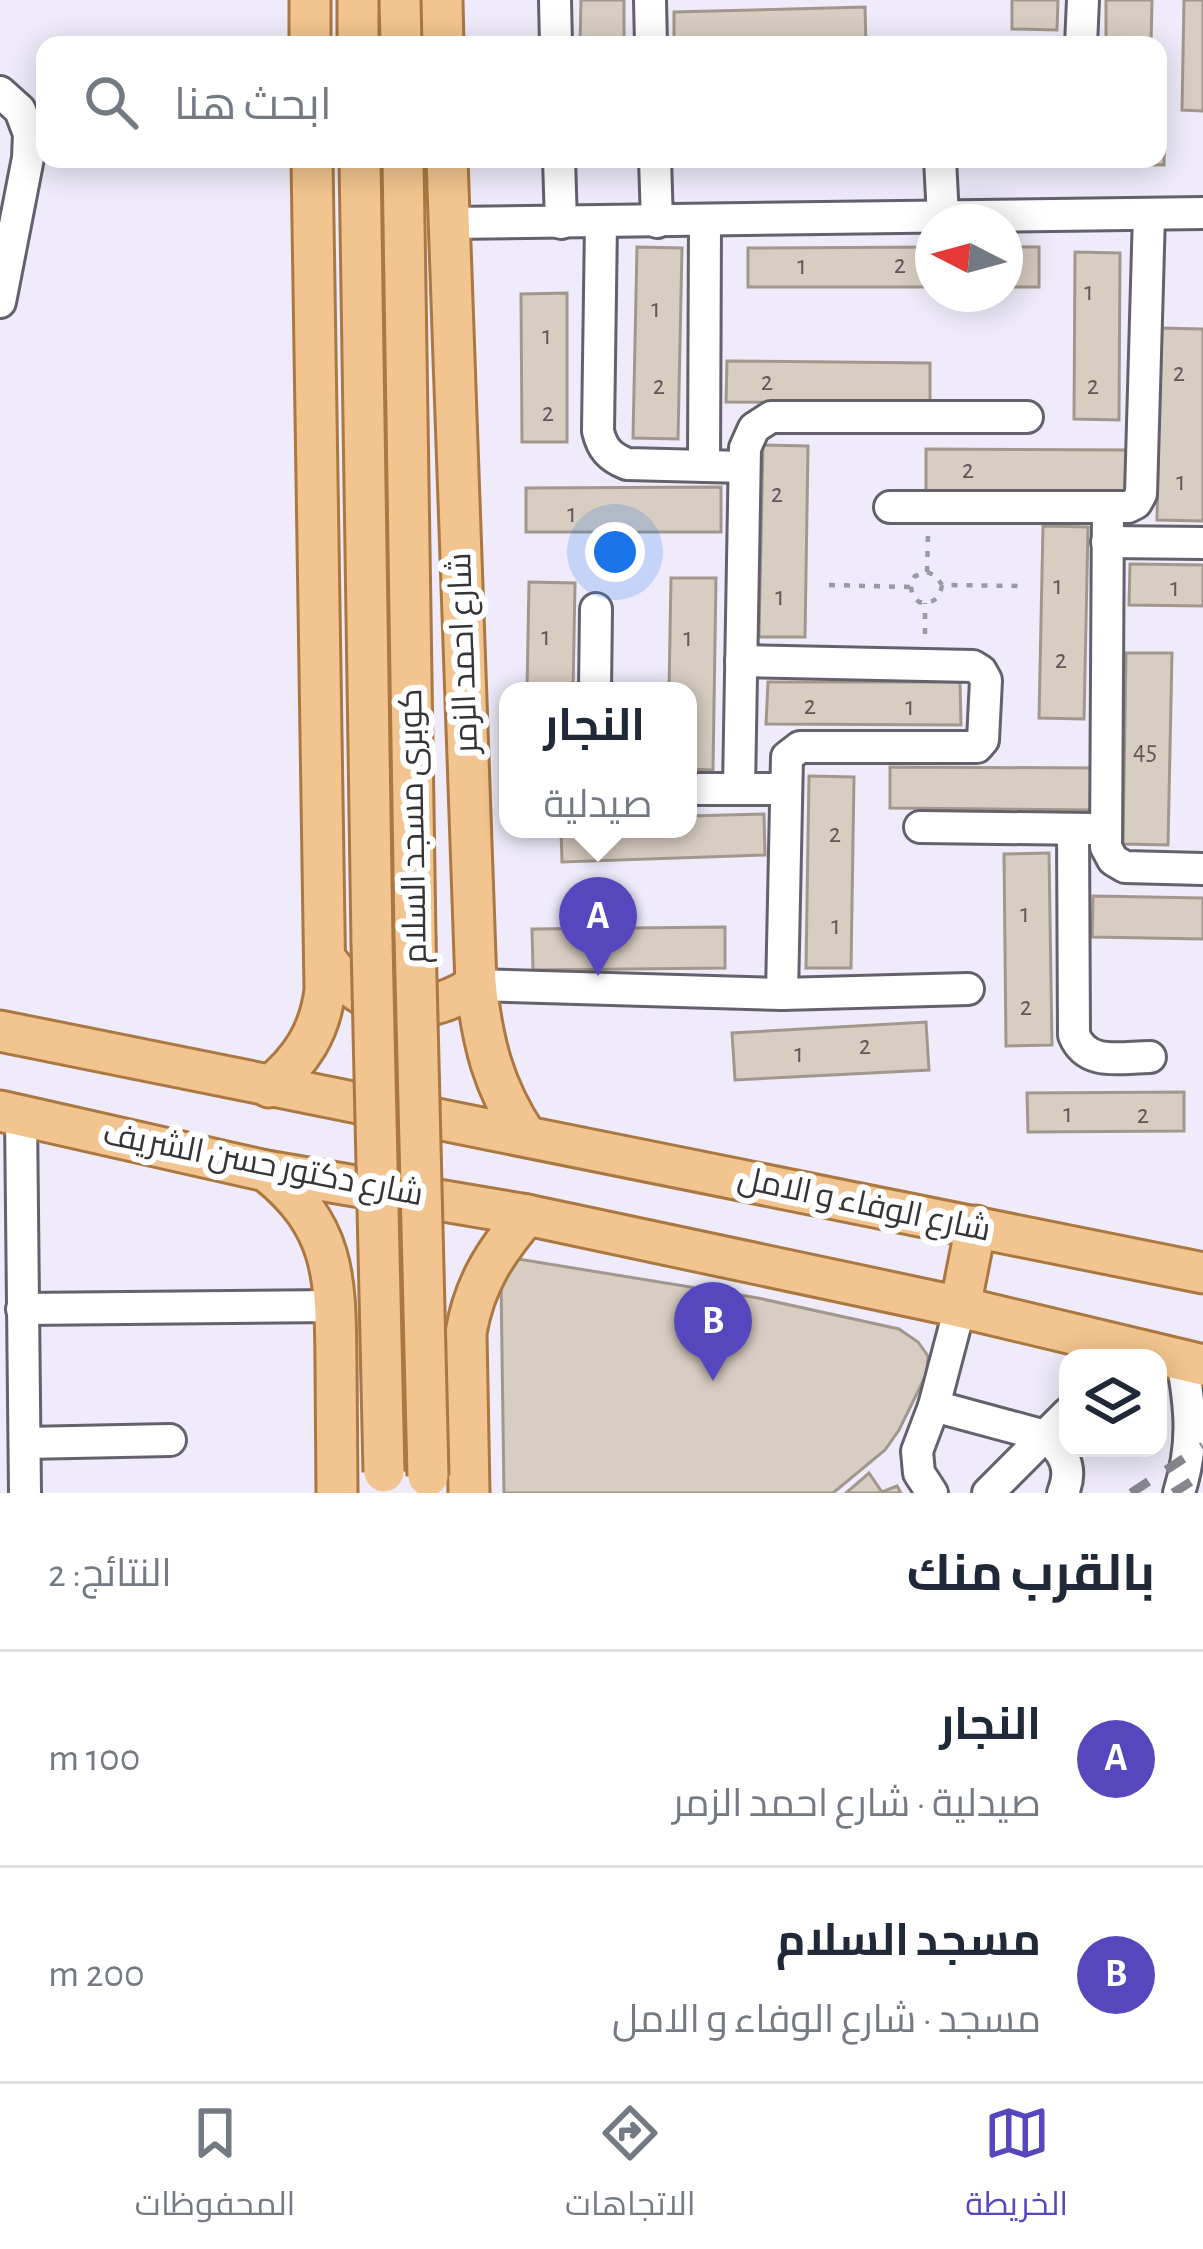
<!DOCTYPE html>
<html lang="ar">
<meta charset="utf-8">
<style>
body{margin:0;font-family:"Alegreya Sans",Cairo,sans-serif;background:#f2f2f3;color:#1f2937;direction:rtl}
.controls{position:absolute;right:36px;bottom:36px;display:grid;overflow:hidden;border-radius:24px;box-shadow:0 6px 30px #0003}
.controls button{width:108px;height:108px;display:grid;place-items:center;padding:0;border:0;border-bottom:3px solid #e0e1e3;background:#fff;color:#1f2937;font:60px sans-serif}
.compass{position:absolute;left:915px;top:204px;width:108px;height:108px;border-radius:50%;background:#fff;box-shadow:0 6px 30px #0003;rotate:276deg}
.you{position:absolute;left:615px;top:552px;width:42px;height:42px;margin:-30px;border:9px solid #fff;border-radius:50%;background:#1a73e8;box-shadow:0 0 0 18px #1a73e833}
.badge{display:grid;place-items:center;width:78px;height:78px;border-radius:50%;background:#5647bf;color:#fff;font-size:39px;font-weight:700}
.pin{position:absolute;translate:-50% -99px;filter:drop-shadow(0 3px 6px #0008)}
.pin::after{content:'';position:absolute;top:63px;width:42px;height:36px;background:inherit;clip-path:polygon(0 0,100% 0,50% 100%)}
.popup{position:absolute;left:499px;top:682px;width:198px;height:156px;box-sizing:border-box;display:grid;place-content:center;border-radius:24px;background:#fff;filter:drop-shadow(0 3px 9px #0005);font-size:39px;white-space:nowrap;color:#747a83}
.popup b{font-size:45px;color:#1f2937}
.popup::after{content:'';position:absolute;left:50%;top:100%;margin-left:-24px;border:24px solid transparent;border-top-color:#fff}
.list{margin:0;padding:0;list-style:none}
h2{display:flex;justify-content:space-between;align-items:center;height:156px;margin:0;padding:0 48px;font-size:51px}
h2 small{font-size:39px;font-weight:400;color:#747a83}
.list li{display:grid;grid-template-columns:78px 1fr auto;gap:36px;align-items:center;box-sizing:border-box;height:216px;padding:0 48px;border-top:3px solid #e0e1e3}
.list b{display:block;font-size:45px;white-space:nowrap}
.list p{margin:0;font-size:39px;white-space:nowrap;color:#747a83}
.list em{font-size:39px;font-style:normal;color:#747a83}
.icon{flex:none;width:66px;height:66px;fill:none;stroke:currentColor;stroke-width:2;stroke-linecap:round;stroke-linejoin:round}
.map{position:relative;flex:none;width:1203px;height:1493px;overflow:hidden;direction:ltr}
.search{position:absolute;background:#fff;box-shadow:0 6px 30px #0003;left:36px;right:36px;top:36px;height:132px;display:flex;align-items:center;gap:30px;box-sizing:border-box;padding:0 42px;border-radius:24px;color:#747a83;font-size:45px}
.sheet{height:588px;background:#fff}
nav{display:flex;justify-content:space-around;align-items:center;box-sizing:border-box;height:168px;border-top:3px solid #e0e1e3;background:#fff;font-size:33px;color:#747a83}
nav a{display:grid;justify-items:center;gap:6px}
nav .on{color:#5647bf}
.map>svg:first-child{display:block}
</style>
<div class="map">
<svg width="1203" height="1493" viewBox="0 0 1203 1493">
<rect width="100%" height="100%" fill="#efebfa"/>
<g fill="#d8cdc1" stroke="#a2978c" stroke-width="3">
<polygon points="581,0 624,0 624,45 580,45"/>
<polygon points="1012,0 1058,0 1057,30 1012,29"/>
<polygon points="1106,0 1152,0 1151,45 1106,45"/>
<polygon points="1184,0 1203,0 1203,111 1182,110"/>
<polygon points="865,7 866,45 674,45 674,12"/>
<polygon points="1158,123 1165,123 1164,165 962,163 962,159 1158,159"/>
<polygon points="713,159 910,159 910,160 713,165"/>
<polygon points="637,247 682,248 678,439 633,438"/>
<polygon points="933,247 933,287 748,287 748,248"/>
<rect x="1005" y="247" width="34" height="40"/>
<polygon points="1075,252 1120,253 1119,420 1074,419"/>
<polygon points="567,293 567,442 522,442 521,294"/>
<polygon points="1160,328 1203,329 1203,521 1157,520"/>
<polygon points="727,361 930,363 930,404 726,402"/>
<polygon points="763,445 808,446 805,637 759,637"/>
<polygon points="926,449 1129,450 1129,492 926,491"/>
<polygon points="721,487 721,532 526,532 526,488"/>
<polygon points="1043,526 1088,527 1084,719 1039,718"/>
<polygon points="1130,564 1203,565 1203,606 1129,605"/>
<polygon points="671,578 716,578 713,770 688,769 688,691 669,691"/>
<polygon points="529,582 575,583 573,691 527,691"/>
<polygon points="1126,653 1172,653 1168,845 1123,844"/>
<polygon points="768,682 960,682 961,725 766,724"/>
<polygon points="890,767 1093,768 1093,810 890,808"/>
<polygon points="809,776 854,777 851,968 806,968"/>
<polygon points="764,814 765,855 562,862 561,829 688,829 688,816"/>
<polygon points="1049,853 1052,1045 1006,1046 1004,854"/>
<polygon points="1093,896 1203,898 1203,939 1092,937"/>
<polygon points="725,927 725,968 533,970 532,929"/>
<polygon points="926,1022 929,1070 735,1080 732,1033"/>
<polygon points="1184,1092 1184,1131 1028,1132 1027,1093"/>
<polygon points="518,1259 758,1298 899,1329 918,1342 928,1356 927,1373 899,1430 885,1450 833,1493 504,1493 501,1282 510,1262"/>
<polygon points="869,1473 882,1492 897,1486 901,1493 846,1493"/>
</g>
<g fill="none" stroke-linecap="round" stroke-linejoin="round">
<g stroke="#64616d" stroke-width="36">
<g id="minor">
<polyline points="555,0 556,45"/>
<polyline points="650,0 651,45"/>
<polyline points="1081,45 1083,0"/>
<polyline points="0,92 20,110 29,134 28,158 0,302"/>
<polyline points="559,159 561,223"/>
<polyline points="655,159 657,222"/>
<polyline points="940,159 943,217"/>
<polyline points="450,223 1203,213"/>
<path d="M601 223 598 431C602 449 610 457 627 464L744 467"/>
<polyline points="704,466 705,221"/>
<polyline points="890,507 1128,507 1136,503 1141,494 1149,214"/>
<polyline points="1108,507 1106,847 1113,860 1125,867 1203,869"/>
<polyline points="1107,542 1203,543"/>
<polyline points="741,661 973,666 981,671 986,680 983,740 977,747 800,747 787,757 782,994"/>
<polyline points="595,691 596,609"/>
<polyline points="688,789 785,789"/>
<polyline points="739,789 745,448 754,428 771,417 1027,417"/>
<polyline points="920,827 1093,829"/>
<path d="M1073 829 1074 1035C1087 1067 1121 1057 1150 1057"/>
<polyline points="476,985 782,994 968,989"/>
<polyline points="21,1115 25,1493"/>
<polyline points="22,1309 335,1306"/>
<path d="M934 1406 1045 1436C1065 1452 1073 1469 1063 1493"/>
<polyline points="25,1443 170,1440"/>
<polyline points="932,1493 919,1473 917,1451 934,1406 960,1307"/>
<polyline points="988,1493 1068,1413"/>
<path d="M1179 1493C1194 1444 1191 1410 1182 1360"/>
</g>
</g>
<g stroke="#aa7840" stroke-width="45">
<g id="major">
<polyline points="310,0 310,45"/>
<polyline points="358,0 358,45"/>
<polyline points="400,0 401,45"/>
<polyline points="442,0 443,45"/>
<polyline points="360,159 372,943"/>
<polyline points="403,159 415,937"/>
<path d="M447 159 476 985C483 1044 493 1086 526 1136"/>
<path d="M325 958C364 1013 419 1022 476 985"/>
<polyline points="0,1031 1203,1273"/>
<path d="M269 1087C301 1061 320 1032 325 990L312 159"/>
<polyline points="0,1111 266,1171 527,1215 960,1307 1203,1365"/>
<path d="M266 1171C337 1227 335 1280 336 1363 336 1406 337 1450 337 1493"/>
<polyline points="960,1307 976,1226"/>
<path d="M469 1493 466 1333C474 1284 496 1251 527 1215"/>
</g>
</g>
<g stroke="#9b99a3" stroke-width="4.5" stroke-dasharray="6 9" stroke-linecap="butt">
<polyline points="927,572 928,535"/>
<polyline points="829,585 910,587"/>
<path d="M942 585C940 598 933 605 919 602 910 594 909 586 915 576L927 572 936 576 942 585 1024 586"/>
<polyline points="925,634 925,603"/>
</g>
<use href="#minor" stroke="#fff" stroke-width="30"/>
<use href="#major" stroke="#f2c48f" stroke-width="39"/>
<g stroke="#87858e" stroke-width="9" stroke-dasharray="21 21" stroke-linecap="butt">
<polyline points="1131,1493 1203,1446"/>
<polyline points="1173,1493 1203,1474"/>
</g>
<g stroke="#aa7840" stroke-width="45" stroke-linecap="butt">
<g id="major-bridge">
<polyline points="415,937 428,1476"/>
<polyline points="372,943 384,1472"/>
</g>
</g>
<use href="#major-bridge" stroke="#f2c48f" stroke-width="39"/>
</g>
<g text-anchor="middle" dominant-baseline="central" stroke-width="12" stroke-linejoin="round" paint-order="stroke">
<g font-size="27" fill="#5e5a5b">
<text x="900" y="264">2</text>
<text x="802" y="265">1</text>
<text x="1089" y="291">1</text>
<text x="656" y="308">1</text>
<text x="547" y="335">1</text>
<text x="1179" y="372">2</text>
<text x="767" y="381">2</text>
<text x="659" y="385">2</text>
<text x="1093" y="385">2</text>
<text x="548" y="412">2</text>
<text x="968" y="469">2</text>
<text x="1181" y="481">1</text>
<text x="777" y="493">2</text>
<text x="572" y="513">1</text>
<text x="1058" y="585">1</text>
<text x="1175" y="587">1</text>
<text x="780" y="596">1</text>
<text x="546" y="636">1</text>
<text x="688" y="637">1</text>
<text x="1061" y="659">2</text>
<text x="810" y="705">2</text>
<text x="910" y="706">1</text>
<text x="1145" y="750">45</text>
<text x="835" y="833">2</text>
<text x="1025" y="913">1</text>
<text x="836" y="925">1</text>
<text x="1026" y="1006">2</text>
<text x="865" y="1045">2</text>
<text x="799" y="1053">1</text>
<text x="1068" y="1113">1</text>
<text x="1143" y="1114">2</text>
</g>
<g font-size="33" fill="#353439" stroke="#fff">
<text transform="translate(464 653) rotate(-92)">شارع احمد الزمر</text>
<text transform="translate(414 826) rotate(-91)">كوبرى مسجد السلام</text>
<text transform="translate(263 1165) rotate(11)">شارع دكتور حسن الشريف</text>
<text transform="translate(864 1205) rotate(12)">شارع الوفاء و الامل</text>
</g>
</g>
</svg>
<div class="controls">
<button><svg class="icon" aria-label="layers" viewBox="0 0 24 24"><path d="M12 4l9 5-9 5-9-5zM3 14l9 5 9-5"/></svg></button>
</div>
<svg class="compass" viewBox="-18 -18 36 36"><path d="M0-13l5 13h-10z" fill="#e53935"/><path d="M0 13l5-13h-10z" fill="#747a83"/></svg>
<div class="you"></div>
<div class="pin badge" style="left:598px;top:976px">A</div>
<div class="popup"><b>النجار</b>صيدلية</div>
<div class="pin badge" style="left:713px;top:1381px">B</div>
<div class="search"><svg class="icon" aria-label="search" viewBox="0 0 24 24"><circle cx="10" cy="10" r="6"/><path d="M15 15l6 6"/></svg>ابحث هنا</div>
</div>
<section class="sheet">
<h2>بالقرب منك<small>النتائج: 2</small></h2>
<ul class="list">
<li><span class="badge">A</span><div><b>النجار</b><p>صيدلية · شارع احمد الزمر</p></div><em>100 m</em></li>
<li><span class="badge">B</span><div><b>مسجد السلام</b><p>مسجد · شارع الوفاء و الامل</p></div><em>200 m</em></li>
</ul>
</section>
<nav>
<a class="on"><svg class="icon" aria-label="map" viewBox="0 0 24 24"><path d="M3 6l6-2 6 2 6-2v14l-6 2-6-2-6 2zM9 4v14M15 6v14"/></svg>الخريطة</a>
<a><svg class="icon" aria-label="directions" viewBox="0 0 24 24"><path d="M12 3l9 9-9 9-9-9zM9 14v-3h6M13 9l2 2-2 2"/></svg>الاتجاهات</a>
<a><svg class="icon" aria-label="saved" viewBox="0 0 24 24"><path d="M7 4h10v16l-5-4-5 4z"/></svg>المحفوظات</a>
</nav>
